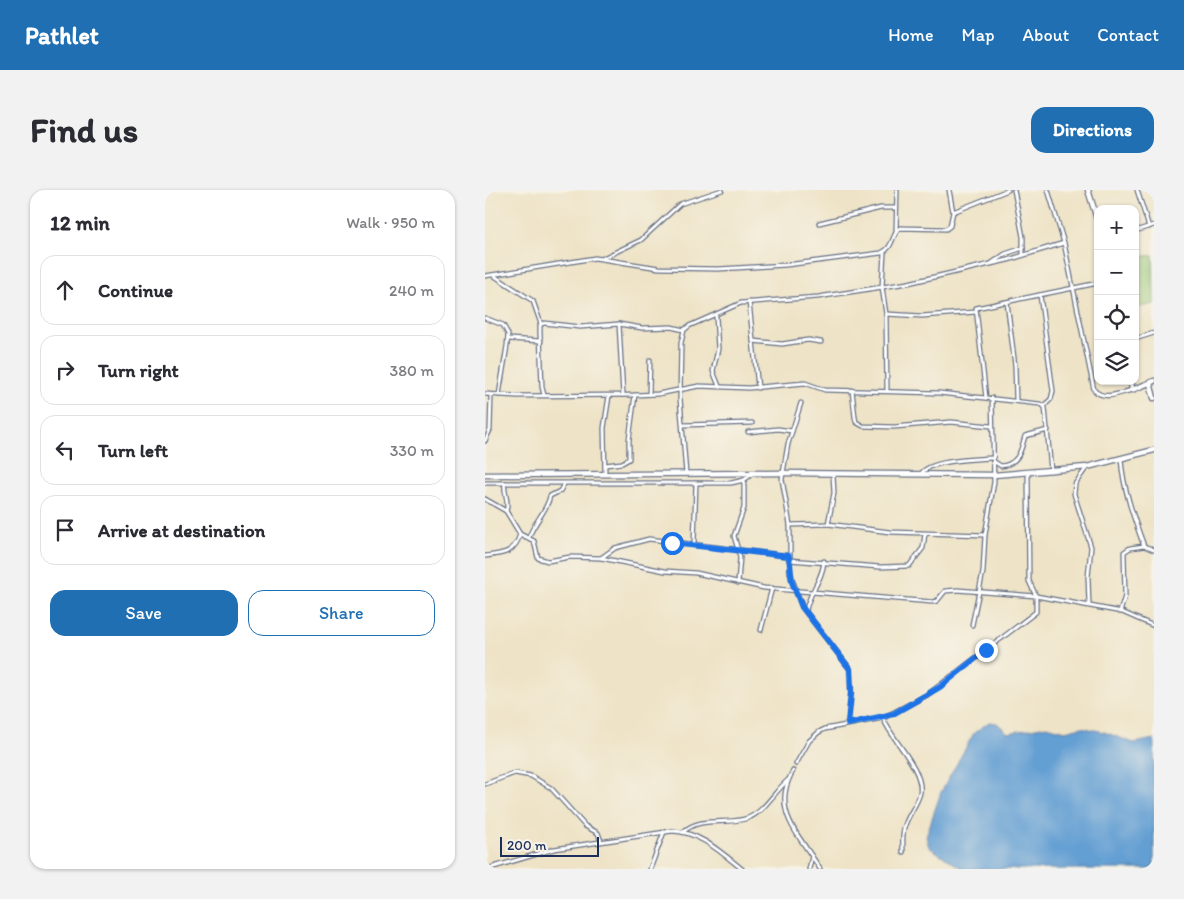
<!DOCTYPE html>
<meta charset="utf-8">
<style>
body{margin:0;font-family:Itim,sans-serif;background:#f2f2f3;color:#2b2b33}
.controls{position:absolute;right:15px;top:15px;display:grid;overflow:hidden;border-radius:10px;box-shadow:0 1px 4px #0004}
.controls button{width:45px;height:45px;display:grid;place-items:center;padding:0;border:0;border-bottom:1px solid #e1e1e2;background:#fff;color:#2b2b33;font:25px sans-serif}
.scale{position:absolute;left:15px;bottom:12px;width:99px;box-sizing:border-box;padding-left:5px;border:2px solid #1b2f5e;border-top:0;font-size:14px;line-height:18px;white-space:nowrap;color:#1b2f5e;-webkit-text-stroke:4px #f7f3e8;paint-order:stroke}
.stop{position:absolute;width:15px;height:15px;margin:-11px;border:4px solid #1a73e8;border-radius:50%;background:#fff}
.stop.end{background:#1a73e8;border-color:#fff;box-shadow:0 1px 5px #0008}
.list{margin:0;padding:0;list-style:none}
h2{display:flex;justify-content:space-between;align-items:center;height:65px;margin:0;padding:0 20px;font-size:21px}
h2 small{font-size:16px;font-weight:400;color:#7c7c81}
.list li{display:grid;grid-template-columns:32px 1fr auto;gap:15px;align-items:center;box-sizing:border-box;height:70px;margin:0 10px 10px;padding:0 10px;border:1px solid #e1e1e2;border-radius:15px}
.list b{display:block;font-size:19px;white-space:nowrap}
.list em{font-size:16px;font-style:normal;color:#7c7c81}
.actions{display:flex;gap:10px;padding:15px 20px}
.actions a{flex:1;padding:11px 0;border:1px solid #1f6fb2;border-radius:15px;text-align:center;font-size:18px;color:#1f6fb2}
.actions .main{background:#1f6fb2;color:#fff}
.icon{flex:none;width:28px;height:28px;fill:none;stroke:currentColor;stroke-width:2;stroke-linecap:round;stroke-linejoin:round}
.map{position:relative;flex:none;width:669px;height:679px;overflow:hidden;border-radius:15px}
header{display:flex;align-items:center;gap:30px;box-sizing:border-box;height:70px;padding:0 25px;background:#1f6fb2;color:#fff}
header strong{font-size:24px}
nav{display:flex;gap:28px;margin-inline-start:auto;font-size:18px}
.intro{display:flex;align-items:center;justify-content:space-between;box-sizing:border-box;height:120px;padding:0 30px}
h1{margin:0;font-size:35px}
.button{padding:12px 22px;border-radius:15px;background:#1f6fb2;color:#fff;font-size:18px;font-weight:700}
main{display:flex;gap:30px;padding:0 30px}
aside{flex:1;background:#fff;border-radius:15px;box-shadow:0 1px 4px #0004}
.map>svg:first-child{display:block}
</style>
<header>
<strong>Pathlet</strong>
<nav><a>Home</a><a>Map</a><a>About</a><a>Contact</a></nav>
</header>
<div class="intro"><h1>Find us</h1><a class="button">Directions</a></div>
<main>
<aside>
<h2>12 min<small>Walk · 950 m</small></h2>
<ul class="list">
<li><svg class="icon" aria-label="ahead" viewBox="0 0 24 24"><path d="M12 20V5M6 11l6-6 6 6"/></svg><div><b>Continue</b></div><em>240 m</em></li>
<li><svg class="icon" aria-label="right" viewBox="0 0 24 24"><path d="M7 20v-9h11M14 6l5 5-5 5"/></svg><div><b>Turn right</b></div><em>380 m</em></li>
<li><svg class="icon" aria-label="left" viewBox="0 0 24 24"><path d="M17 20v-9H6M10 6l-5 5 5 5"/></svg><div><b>Turn left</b></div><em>330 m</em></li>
<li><svg class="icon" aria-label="arrive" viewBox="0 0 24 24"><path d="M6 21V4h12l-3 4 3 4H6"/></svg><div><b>Arrive at destination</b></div></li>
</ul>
<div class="actions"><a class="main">Save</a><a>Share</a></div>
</aside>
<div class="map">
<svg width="669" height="679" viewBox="0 0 669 679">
<rect width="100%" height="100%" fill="#f7f3e8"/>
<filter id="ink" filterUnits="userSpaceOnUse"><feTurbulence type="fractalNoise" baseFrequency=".02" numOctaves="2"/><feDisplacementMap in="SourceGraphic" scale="10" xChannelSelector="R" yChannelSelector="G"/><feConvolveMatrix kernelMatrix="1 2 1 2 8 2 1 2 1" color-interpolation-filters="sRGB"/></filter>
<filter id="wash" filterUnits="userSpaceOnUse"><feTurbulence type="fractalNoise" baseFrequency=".0096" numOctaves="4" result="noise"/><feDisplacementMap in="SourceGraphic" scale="20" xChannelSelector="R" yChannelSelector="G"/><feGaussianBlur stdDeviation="1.12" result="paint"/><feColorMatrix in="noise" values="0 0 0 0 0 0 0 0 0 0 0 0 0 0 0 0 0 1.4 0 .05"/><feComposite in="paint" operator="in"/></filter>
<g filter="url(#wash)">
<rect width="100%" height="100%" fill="#eee3c6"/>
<polygon fill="#99c674" stroke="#5a7a69" points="668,65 669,114 650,118 650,68"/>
<polygon fill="#639fd3" stroke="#3f6798" points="504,532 512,533 523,543 562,536 580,541 596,537 619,542 649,553 669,549 669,679 478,679 444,657 441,646 456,602 489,543"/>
</g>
<g filter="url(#ink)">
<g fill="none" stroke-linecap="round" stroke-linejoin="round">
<g stroke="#656e82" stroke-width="5.5">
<g id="minor">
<polyline points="464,0 468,22"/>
<polyline points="529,0 538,47 538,65"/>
<path d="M563 0 579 53 609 200C619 211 635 203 647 200"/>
<polyline points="652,0 664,37"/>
<polyline points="334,33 396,18 411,18"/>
<polyline points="650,41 669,35"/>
<polyline points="411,42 412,0"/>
<polyline points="399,63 397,97 401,124 402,201"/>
<polyline points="118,68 156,50 195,14 237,0"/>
<polyline points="507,73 520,64 538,58"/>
<polyline points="8,85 48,111 56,134"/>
<path d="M0 86 110 68 174 78 233 79 301 75 396 63C409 58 406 45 415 38L461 39 465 36 468 22 523 0"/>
<polyline points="555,105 568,201 566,209 560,215"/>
<polyline points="264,112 273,198"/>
<polyline points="522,112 530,176 531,211"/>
<polyline points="401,124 437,126 491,122"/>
<polyline points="231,126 233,159 228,181 234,196"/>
<polyline points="0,128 18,135 23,144 22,156 14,205"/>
<polyline points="134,134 138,205"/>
<polyline points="23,149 56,151"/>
<polyline points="650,149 669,143"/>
<polyline points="268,151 297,154 323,150 336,152"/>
<polyline points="367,200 370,227 371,232 378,236 409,237 466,232 506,236"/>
<polyline points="0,204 32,206 150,205 173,204 214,196 264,198 320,193 340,200 454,203 555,214 560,217 566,281"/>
<polyline points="164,204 165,170"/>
<polyline points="59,205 57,197 55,142 55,135 59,133 95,137 134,134 157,138 186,137 199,140"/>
<polyline points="501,208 491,118 613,93"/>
<polyline points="316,213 303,254 297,289 305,335 305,383 317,417 365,479 366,503 363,534"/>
<polyline points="198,235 267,233"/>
<polyline points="263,242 293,239 307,241"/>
<polyline points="0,251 5,240 6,205"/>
<path d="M636 269C638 298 649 329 659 356L669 360"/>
<path d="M508 271 516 276C534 274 536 260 540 246L563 240"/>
<polyline points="120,275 137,273 144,269 144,250 150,205"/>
<polyline points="602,277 590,294 589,304 606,357 603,387 604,415"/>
<polyline points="543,283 544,391 551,406 637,422 669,436"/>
<polyline points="120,284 119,238 124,206"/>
<polyline points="201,284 195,208 196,153 199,140 204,136 256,113 333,107 423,93 523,70 579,53"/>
<path d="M436 284C444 270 491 269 508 268"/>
<polyline points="0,293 246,293 259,290 267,284"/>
<path d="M20 293C18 303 25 311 21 321"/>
<path d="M0 309 21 321 35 344C30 363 18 364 0 366"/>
<polyline points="343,334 349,303 348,284"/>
<polyline points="305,335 343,334 405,342 500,345"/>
<polyline points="35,344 49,351 53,368 63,371 85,367 116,368 180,381 211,383 279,398 447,412 452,411 460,401 472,400 551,406 551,422 442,505 398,528 340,539 334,542 324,551 311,574"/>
<path d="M44 347C49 332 62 321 65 306L75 301 79 294"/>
<polyline points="209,354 211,293"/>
<polyline points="116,368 130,358 164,349 304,366"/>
<polyline points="304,370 395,377 424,376 438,358 440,344"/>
<polyline points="253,393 255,367 249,346 259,318 259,290"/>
<path d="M321 421C323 403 338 390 339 371"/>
<polyline points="635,422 640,406 639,362 645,358 659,356"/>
<polyline points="487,435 498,382 500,345 509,292 507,208"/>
<polyline points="276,440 287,398"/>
<path d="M398 528C407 551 439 579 435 603 432 616 421 627 419 639 417 646 418 655 418 662"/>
<path d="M308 581C285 621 315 645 335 679"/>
<polyline points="0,594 30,583 46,586 66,598 100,636 113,643 116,651"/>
<path d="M198 642C217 625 241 636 263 628 279 622 290 601 303 590"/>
<path d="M2 679 69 659 187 641C214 641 238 664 257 679"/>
<polyline points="165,679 179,642"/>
<polyline points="324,679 327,666"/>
</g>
</g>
<g stroke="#656e82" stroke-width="7">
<g id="tertiary">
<polyline points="603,0 613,32"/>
<polyline points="646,191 647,200 669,191"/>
<polyline points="665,193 669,208"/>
<polyline points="0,285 297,283 509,285 602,277 669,260"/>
</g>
</g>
<use href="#minor" stroke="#fff" stroke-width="3"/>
<use href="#tertiary" stroke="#fff" stroke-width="4.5"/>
</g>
</g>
<g fill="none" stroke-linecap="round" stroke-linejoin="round" filter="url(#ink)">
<polyline stroke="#1a73e8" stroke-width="6" points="187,353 304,366 307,392 317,417 365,479 366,503 363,534 408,524 455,497 501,460"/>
</g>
</svg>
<div class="controls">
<button>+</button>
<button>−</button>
<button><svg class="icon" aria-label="locate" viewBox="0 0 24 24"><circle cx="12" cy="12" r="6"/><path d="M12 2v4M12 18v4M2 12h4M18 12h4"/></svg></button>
<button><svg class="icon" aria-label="layers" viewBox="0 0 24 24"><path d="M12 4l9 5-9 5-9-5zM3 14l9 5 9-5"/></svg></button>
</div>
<div class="scale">200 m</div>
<div class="stop" style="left:187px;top:353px"></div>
<div class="stop end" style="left:501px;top:460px"></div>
</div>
</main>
